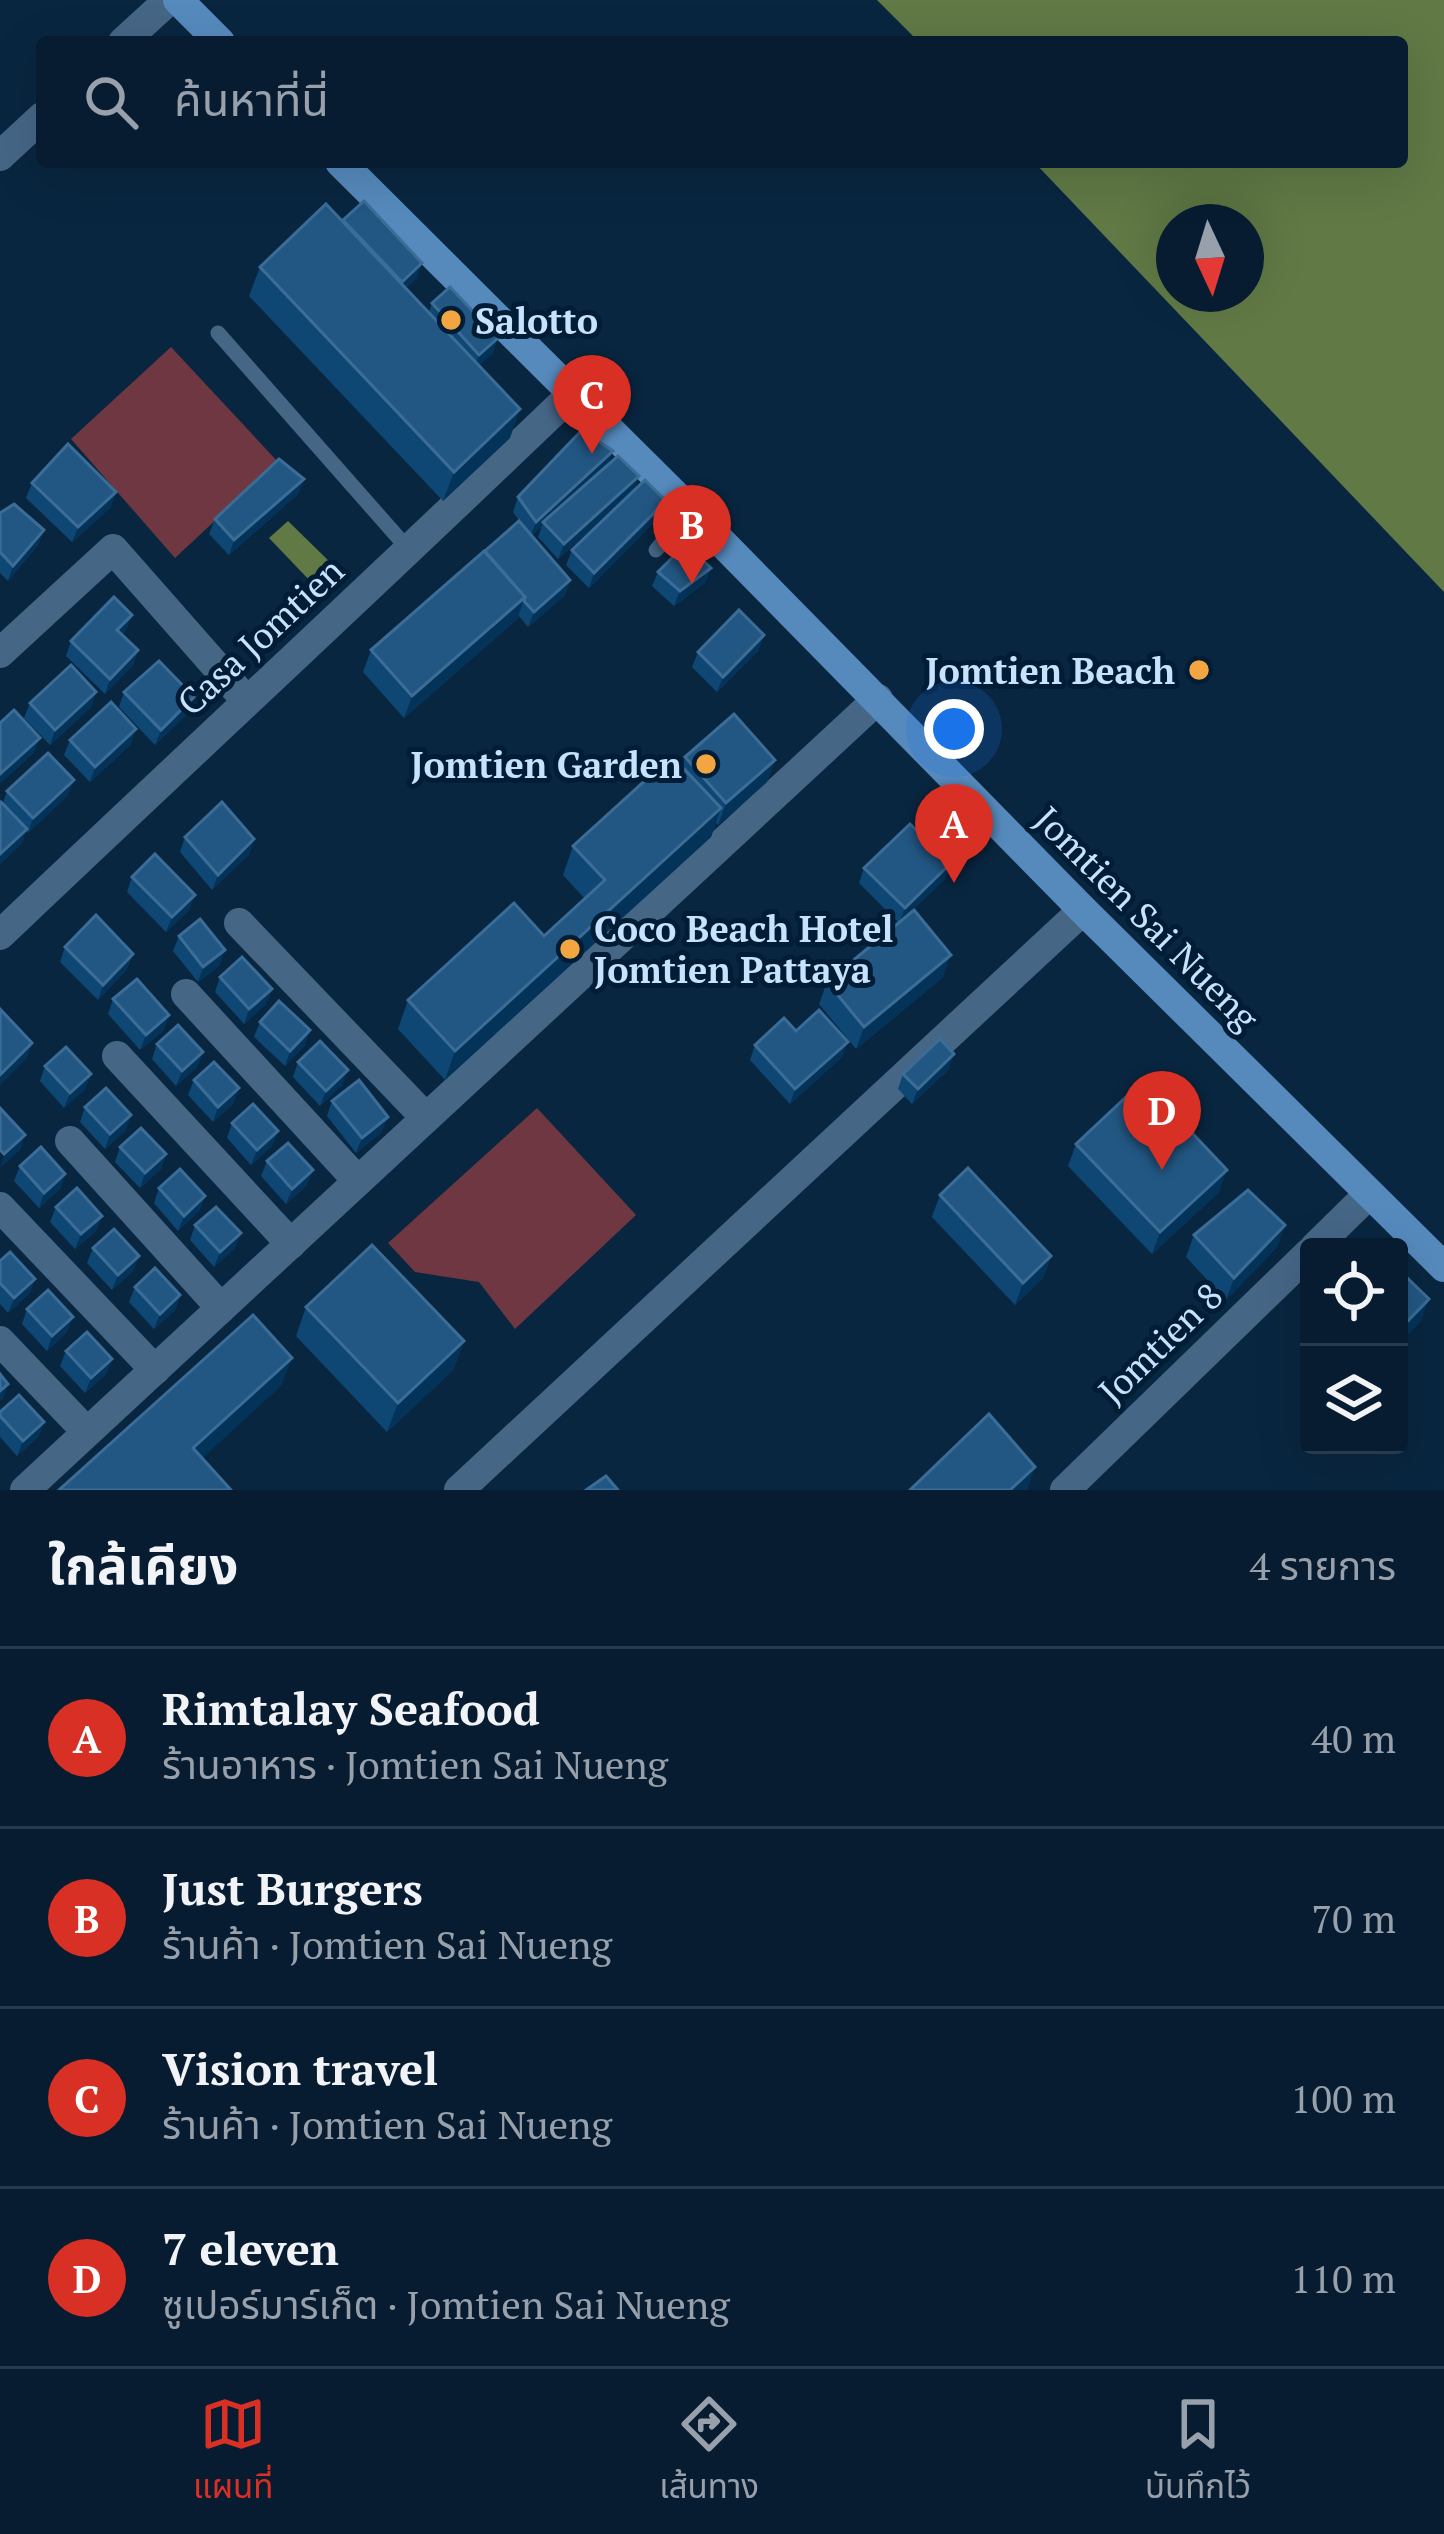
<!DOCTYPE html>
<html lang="th">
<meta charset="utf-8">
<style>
body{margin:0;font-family:"PT Serif","Noto Sans Thai",serif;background:#15293c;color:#f1f3f6}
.controls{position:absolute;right:36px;bottom:36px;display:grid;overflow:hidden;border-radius:12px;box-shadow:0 12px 48px #0002}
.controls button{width:108px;height:108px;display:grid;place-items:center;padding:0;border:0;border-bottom:3px solid #283a4c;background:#071c30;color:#f1f3f6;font:60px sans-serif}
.compass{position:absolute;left:1156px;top:204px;width:108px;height:108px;border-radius:50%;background:#071c30;box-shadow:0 12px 48px #0002;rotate:176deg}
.you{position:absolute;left:954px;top:729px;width:42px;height:42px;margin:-30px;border:9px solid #fff;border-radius:50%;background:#1a73e8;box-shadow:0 0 0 18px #1a73e833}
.badge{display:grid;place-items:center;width:78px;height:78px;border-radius:50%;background:#d93025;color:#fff;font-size:39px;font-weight:700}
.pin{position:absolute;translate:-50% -99px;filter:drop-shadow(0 3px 6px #0008)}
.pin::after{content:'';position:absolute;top:63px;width:42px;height:36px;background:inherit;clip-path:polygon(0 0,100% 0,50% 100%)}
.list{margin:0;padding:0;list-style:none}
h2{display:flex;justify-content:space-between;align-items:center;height:156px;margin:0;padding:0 48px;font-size:51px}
h2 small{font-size:39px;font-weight:400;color:#98a1ab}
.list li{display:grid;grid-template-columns:78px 1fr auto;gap:36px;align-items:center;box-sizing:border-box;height:180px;padding:0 48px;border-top:3px solid #283a4c}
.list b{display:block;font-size:45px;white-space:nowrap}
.list p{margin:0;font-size:39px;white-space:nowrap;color:#98a1ab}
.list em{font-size:39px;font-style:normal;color:#98a1ab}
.icon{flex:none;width:66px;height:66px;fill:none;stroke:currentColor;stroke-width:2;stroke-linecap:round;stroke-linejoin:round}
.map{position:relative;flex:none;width:1444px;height:1490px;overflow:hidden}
.search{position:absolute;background:#071c30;box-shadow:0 12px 48px #0002;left:36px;right:36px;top:36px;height:132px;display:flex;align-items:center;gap:30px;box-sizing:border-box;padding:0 42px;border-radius:12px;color:#98a1ab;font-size:45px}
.sheet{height:876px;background:#071c30}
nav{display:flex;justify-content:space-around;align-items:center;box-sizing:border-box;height:168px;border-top:3px solid #283a4c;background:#071c30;font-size:33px;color:#98a1ab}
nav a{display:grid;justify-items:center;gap:6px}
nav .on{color:#d93025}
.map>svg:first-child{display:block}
</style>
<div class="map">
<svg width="1444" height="1490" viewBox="0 0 1444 1490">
<rect width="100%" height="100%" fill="#092640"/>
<g fill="#6e3741">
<polygon points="171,347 278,462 175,558 71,439"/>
<polygon points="537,1108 636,1215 515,1329 479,1282 415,1272 388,1243"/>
</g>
<g fill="#607945" fill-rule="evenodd">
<path d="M877 0H1444V592L1034 162H1402V42H919ZM1174 222H1246V294H1174Z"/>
<polygon points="288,521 333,565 313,584 269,538"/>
</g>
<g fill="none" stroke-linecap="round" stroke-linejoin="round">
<g stroke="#466686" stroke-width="15">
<polyline points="218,333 410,551"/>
<polyline points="656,550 690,510"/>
</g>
<g stroke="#466686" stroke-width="30">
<polyline points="123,42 169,0"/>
<polyline points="0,156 42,117"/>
<polyline points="0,653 113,549 246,700"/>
<polyline points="239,923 426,1118"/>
<path d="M0 935C190 754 383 576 572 394"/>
<polyline points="186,994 358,1181"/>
<polyline points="117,1056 291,1244"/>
<polyline points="70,1141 221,1308"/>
<polyline points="0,1207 155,1370"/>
<polyline points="1315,1247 1368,1195"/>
<polyline points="0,1341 87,1432"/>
<polyline points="25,1490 878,699"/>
<polyline points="459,1490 1083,910"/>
<polyline points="1065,1490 1309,1253"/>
</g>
<g stroke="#568abd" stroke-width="30">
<polyline points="178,0 220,42"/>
<polyline points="340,162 690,510 1083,910 1444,1267"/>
</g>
</g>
<g fill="#0e4774">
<polygon points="343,222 417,278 406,288 429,312 432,303 493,353 479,365 510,438 443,501 249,296 260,267"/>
<polygon points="608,464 634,491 558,559 538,537 542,526 531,536 570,580 565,595 528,627 519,616 517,619 404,718 363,672 371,650 522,525 513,512 518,497"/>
<polygon points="304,479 298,494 229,555 209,534 215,519"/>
<polygon points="32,483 111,507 72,542 26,498"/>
<polygon points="666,501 660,516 589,588 566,565 572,550"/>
<polygon points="0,513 44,530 38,545 8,581 0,573"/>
<polygon points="711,568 705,583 674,606 652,586 658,572"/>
<polygon points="132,615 126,630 122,635 138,650 133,665 105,694 66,656 71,641"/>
<polygon points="759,650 717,692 692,667 698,652"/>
<polygon points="96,692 91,707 50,745 24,718 30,703"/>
<polygon points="124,692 189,712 155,745 119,707"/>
<polygon points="70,740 131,744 90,782 64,755"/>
<polygon points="685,757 775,760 767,782 718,825 716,823 711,837 445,1080 398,1029 408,1000 544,936 585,899 563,875 573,846 682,766"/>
<polygon points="7,791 68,795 28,833 26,831 21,844 0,864 0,803 3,803"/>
<polygon points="185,837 254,839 249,854 212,890 180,852"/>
<polygon points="864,868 946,878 904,918 943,977 856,1049 819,1004 827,982 899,923 859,883"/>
<polygon points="132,877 195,895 189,910 166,932 127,892"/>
<polygon points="179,936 220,965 198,982 173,951"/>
<polygon points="65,947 133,954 127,969 98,1000 60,962"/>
<polygon points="220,977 272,989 266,1004 244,1024 215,992"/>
<polygon points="113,999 164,1030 140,1050 108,1014"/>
<polygon points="260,1022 305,1045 285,1066 254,1037"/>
<polygon points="796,1031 842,1057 790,1104 750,1060 755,1045"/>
<polygon points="157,1044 203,1052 197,1067 176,1086 152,1059"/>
<polygon points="298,1062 342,1085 320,1106 293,1077"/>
<polygon points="45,1066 91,1074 85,1089 64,1108 40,1081"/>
<polygon points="949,1069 912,1104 898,1089 903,1074"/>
<polygon points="194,1080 234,1103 213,1122 188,1095"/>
<polygon points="332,1101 382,1132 356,1153 327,1116"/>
<polygon points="85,1107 126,1130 105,1149 80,1122"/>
<polygon points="232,1123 278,1131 272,1146 251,1165 227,1138"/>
<polygon points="1076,1144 1219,1192 1152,1254 1068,1166"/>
<polygon points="120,1147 166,1154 161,1169 140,1188 115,1162"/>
<polygon points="267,1161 307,1185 286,1204 261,1176"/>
<polygon points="20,1166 65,1174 60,1189 39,1208 14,1181"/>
<polygon points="159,1188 205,1196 199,1211 178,1231 154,1203"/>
<polygon points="940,1195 1051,1256 1043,1278 1015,1305 932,1217"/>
<polygon points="56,1207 102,1216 96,1231 75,1249 50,1222"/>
<polygon points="195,1225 235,1248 214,1267 190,1240"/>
<polygon points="1285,1225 1277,1247 1226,1300 1186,1257 1194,1235"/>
<polygon points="93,1248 139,1256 133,1271 112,1290 87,1263"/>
<polygon points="0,1261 35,1279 29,1294 8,1313 0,1304"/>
<polygon points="135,1287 180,1295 175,1310 154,1329 129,1302"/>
<polygon points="306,1307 464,1341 453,1370 387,1432 296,1336"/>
<polygon points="27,1309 67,1332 47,1351 22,1324"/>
<polygon points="66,1351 112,1359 106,1374 85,1393 60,1366"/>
<polygon points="0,1412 44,1422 38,1437 17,1456 0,1437"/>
</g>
<g fill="#043359">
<polygon points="422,263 417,278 396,297 402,282"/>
<polygon points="498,338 493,353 474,370 479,355"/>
<polygon points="520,409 510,438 443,501 454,472"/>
<polygon points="613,451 608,466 543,522 542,526 530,537 536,522"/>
<polygon points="639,476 634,491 558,559 564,544"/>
<polygon points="304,479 298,494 229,555 234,540"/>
<polygon points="116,492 111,507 72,542 78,527"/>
<polygon points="666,501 660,516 589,588 594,573"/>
<polygon points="44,530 38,545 8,581 13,566"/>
<polygon points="711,568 705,583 674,606 680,591"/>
<polygon points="570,580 565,595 528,627 534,612"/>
<polygon points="525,597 517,619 404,718 412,696"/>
<polygon points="132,615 126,630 112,645 117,630"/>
<polygon points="764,635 759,650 717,692 723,677"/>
<polygon points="138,650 133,665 105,694 110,679"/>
<polygon points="96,692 91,707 50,745 55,730"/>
<polygon points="194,697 189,712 155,745 161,730"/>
<polygon points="136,729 131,744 90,782 95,767"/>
<polygon points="40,738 34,753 0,784 0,774"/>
<polygon points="775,760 767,782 718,825 726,803"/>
<polygon points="74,780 68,795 28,833 33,818"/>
<polygon points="721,808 711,837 445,1080 455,1051"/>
<polygon points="27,829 21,844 0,864 0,854"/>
<polygon points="254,839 249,854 212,890 218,875"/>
<polygon points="951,863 946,878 899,923 905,908"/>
<polygon points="195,895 189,910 166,932 172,917"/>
<polygon points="225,950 220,965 198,982 203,967"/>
<polygon points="133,954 127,969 98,1000 103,985"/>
<polygon points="951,955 943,977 856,1049 864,1027"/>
<polygon points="272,989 266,1004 244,1024 249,1009"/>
<polygon points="169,1015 164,1030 140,1050 146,1035"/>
<polygon points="310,1030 305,1045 285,1066 290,1051"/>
<polygon points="848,1042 842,1057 790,1104 795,1089"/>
<polygon points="32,1043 27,1058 0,1085 0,1075"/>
<polygon points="203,1052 197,1067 176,1086 182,1071"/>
<polygon points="954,1054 949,1069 912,1104 918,1089"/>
<polygon points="348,1070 342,1085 320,1106 326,1091"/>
<polygon points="91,1074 85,1089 64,1108 70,1093"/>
<polygon points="239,1088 234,1103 213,1122 218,1107"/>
<polygon points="131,1115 126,1130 105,1149 110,1134"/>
<polygon points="388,1117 382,1132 356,1153 362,1138"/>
<polygon points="278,1131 272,1146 251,1165 257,1150"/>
<polygon points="25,1135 20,1150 0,1168 4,1154"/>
<polygon points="166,1154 161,1169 140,1188 145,1173"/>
<polygon points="313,1170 307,1185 286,1204 292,1189"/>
<polygon points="1227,1170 1219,1192 1152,1254 1160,1232"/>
<polygon points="65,1174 60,1189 39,1208 44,1193"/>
<polygon points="205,1196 199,1211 178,1231 184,1216"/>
<polygon points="102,1216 96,1231 75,1249 81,1234"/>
<polygon points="1285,1225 1277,1247 1226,1300 1234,1278"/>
<polygon points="241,1233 235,1248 214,1267 220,1252"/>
<polygon points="139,1256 133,1271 112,1290 118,1275"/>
<polygon points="1051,1256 1043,1278 1015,1305 1023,1283"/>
<polygon points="35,1279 29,1294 8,1313 14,1298"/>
<polygon points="180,1295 175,1310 154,1329 160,1314"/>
<polygon points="1429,1299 1421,1321 1399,1344 1399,1330"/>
<polygon points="73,1317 67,1332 47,1351 52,1336"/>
<polygon points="464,1341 453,1370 387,1432 398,1403"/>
<polygon points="292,1358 281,1386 182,1477 193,1448"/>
<polygon points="112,1359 106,1374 85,1393 91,1378"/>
<polygon points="8,1384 3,1399 0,1401 0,1391"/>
<polygon points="44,1422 38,1437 17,1456 23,1441"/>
<polygon points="1035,1467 1027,1490 1010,1490"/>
</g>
<g fill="#225783" stroke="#3b6d97" stroke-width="3">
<polygon points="364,201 422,263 402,282 343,220"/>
<polygon points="326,204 520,409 454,472 260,267"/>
<polygon points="450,287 498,338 479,355 432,303"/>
<polygon points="582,430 613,451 536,522 518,497"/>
<polygon points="68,444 116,492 78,527 32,483"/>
<polygon points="618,456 639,476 564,544 543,522"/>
<polygon points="279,459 304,479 234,540 215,519"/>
<polygon points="645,480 666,501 594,573 572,550"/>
<polygon points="14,504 44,530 13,566 0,552 0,513"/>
<polygon points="519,521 570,580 534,612 524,601 525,597 485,551"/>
<polygon points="686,544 711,568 680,591 658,572"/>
<polygon points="484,551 525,597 412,696 371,650"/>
<polygon points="114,597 132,615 117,630 138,650 110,679 71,641"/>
<polygon points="739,610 764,635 723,677 698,652"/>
<polygon points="159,661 194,697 161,730 124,692"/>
<polygon points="71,665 96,692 55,730 30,703"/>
<polygon points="111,702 136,729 95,767 70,740"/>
<polygon points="14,710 40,738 0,774 0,723"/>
<polygon points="734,714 775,760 726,803 685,757"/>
<polygon points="48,753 74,780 33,818 7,791"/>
<polygon points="672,756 721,808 455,1051 408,1000 514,903 544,936 605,880 573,846"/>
<polygon points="1,802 27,829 0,854 0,803"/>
<polygon points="222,802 254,839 218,875 185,837"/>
<polygon points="910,824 951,863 905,908 864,868"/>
<polygon points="155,854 195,895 172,917 132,877"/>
<polygon points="914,910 951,955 864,1027 827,982"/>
<polygon points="96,915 133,954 103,985 65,947"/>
<polygon points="200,919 225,950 203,967 179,936"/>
<polygon points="242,957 272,989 249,1009 220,977"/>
<polygon points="137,979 169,1015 146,1035 113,999"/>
<polygon points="279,1001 310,1030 290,1051 260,1022"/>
<polygon points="0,1009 32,1043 0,1075"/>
<polygon points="819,1010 848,1042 795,1089 755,1045 784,1018 796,1031"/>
<polygon points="178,1025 203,1052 182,1071 157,1044"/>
<polygon points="940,1039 954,1054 918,1089 903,1074"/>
<polygon points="320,1041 348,1070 326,1091 298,1062"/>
<polygon points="66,1047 91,1074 70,1093 45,1066"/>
<polygon points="214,1062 239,1088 218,1107 194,1080"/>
<polygon points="359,1080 388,1117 362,1138 332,1101"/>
<polygon points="1143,1081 1227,1170 1160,1232 1076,1144"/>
<polygon points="106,1088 131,1115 110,1134 85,1107"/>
<polygon points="253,1104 278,1131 257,1150 232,1123"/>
<polygon points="0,1108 25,1135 4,1154 0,1150"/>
<polygon points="141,1128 166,1154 145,1173 120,1147"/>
<polygon points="288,1143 313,1170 292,1189 267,1161"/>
<polygon points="41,1147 65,1174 44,1193 20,1166"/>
<polygon points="968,1168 1051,1256 1023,1283 940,1195"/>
<polygon points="180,1169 205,1196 184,1216 159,1188"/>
<polygon points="77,1188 102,1216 81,1234 56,1207"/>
<polygon points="1248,1190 1285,1225 1234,1278 1194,1235"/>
<polygon points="216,1207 241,1233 220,1252 195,1225"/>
<polygon points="114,1229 139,1256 118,1275 93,1248"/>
<polygon points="1368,1240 1375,1247 1361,1247"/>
<polygon points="372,1245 464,1341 398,1403 306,1307"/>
<polygon points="10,1252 35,1279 14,1298 0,1283 0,1261"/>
<polygon points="155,1268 180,1295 160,1314 135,1287"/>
<polygon points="1399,1270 1429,1299 1399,1330"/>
<polygon points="48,1290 73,1317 52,1336 27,1309"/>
<polygon points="253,1315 292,1358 193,1448 231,1490 59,1490"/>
<polygon points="87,1332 112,1359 91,1378 66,1351"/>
<polygon points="0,1374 8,1384 0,1391"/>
<polygon points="19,1395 44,1422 23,1441 0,1416 0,1412"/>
<polygon points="989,1414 1035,1467 1010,1490 910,1490"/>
<polygon points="606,1476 618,1490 586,1490"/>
</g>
<g fill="#f2a541" stroke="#011c35" stroke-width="4.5">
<circle cx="451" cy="320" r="12"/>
<circle cx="1199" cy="670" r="12"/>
<circle cx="706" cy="764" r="12"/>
<circle cx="570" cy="949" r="12"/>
</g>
<g text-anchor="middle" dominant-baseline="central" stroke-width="10" stroke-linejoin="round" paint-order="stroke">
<g font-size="36" font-weight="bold" fill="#c6e2ff" stroke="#011c35" text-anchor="start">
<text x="475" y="320">Salotto</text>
<text x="1175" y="670" text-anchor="end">Jomtien Beach</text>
<text x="682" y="764" text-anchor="end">Jomtien Garden</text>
<text x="594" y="928">Coco Beach Hotel<tspan x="594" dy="41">Jomtien Pattaya</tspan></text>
</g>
<g font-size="36" fill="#c6e2ff" stroke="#011c35">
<text transform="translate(260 636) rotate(-43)">Casa Jomtien</text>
<text transform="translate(1147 918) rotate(45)">Jomtien Sai Nueng</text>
<text transform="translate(1160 1343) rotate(-44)">Jomtien 8</text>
</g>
</g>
</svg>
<div class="controls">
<button><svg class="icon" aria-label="locate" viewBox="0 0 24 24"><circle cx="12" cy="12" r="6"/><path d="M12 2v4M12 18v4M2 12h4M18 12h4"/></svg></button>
<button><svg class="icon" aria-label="layers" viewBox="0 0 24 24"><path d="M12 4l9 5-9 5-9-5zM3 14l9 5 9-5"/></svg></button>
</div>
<svg class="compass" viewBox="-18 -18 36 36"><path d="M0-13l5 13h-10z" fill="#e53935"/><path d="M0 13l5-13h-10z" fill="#98a1ab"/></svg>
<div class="you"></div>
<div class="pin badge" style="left:954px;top:883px">A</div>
<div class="pin badge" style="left:692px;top:584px">B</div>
<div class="pin badge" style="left:592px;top:454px">C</div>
<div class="pin badge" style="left:1162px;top:1170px">D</div>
<div class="search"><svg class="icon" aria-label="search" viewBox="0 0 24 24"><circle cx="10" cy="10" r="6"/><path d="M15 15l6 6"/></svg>ค้นหาที่นี่</div>
</div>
<section class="sheet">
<h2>ใกล้เคียง<small>4 รายการ</small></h2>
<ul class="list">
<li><span class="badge">A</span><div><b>Rimtalay Seafood</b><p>ร้านอาหาร · Jomtien Sai Nueng</p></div><em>40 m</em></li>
<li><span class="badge">B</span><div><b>Just Burgers</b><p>ร้านค้า · Jomtien Sai Nueng</p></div><em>70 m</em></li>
<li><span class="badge">C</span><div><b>Vision travel</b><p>ร้านค้า · Jomtien Sai Nueng</p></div><em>100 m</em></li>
<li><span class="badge">D</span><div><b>7 eleven</b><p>ซูเปอร์มาร์เก็ต · Jomtien Sai Nueng</p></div><em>110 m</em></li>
</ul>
</section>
<nav>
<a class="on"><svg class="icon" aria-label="map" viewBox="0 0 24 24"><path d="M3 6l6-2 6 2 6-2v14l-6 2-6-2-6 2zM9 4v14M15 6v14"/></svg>แผนที่</a>
<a><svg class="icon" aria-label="directions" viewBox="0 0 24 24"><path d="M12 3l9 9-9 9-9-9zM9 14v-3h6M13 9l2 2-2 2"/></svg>เส้นทาง</a>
<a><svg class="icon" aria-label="saved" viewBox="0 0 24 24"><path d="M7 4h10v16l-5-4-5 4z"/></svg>บันทึกไว้</a>
</nav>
